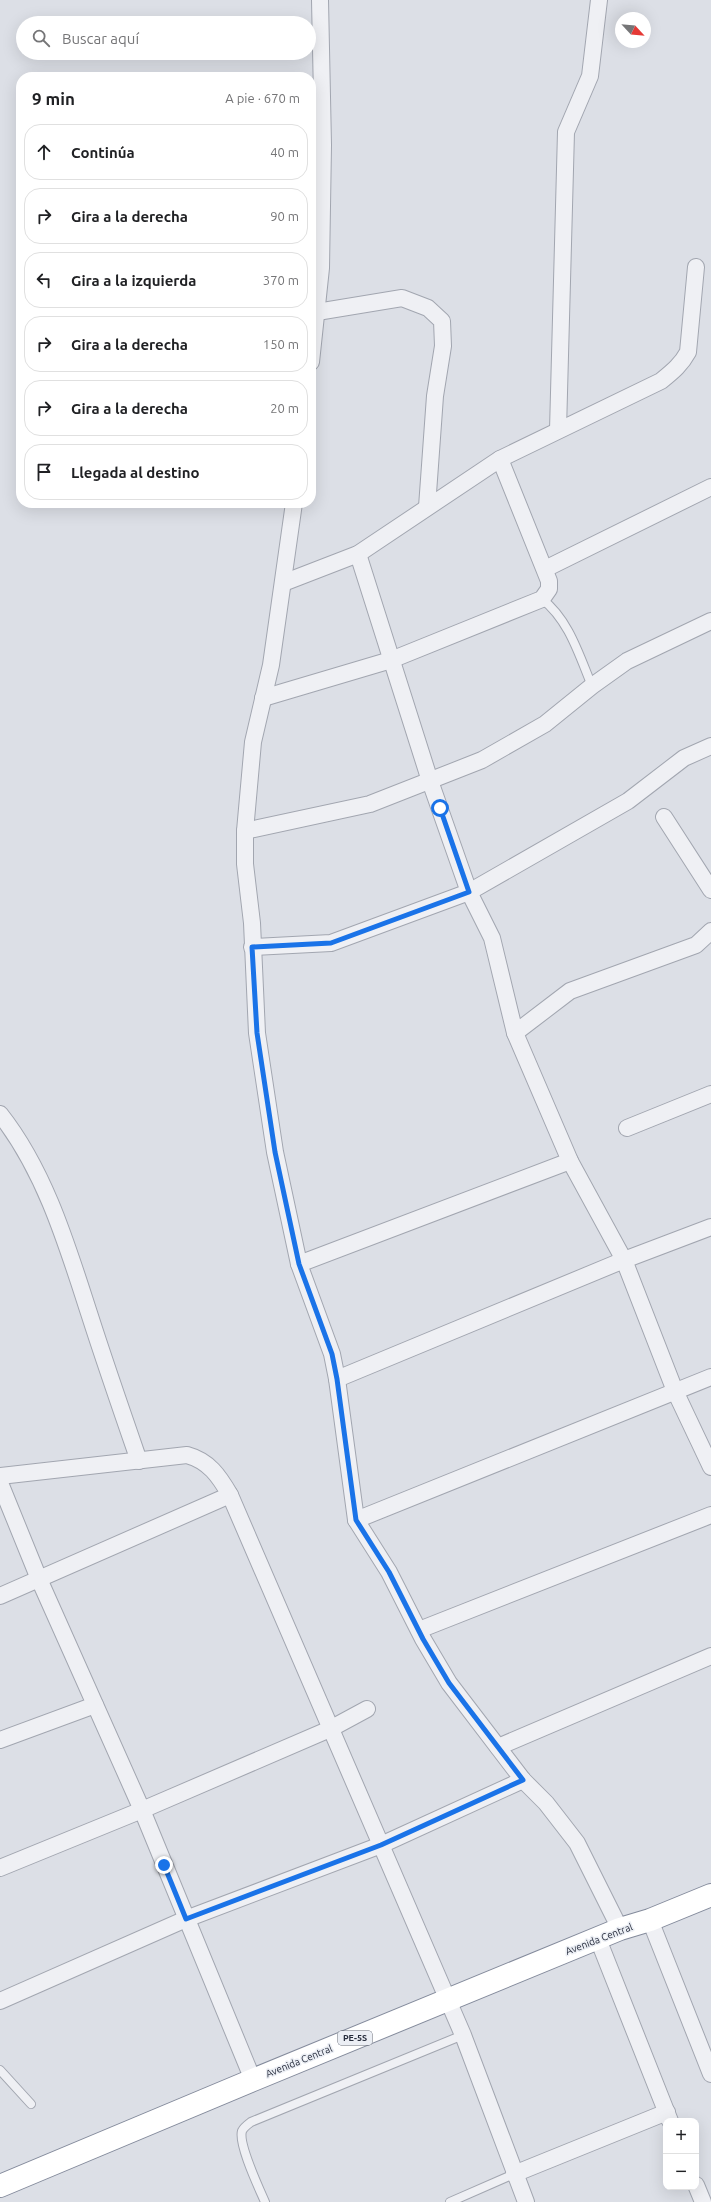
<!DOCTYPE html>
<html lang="es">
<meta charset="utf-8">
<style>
body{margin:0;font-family:Ubuntu,sans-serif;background:#f2f2f2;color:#202124}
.controls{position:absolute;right:12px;bottom:12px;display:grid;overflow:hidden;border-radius:8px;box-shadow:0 4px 16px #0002}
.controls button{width:36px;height:36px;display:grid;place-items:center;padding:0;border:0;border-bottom:1px solid #e0e0e0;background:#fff;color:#202124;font:20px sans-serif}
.compass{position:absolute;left:615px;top:12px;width:36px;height:36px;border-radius:50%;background:#fff;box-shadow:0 4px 16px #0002;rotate:116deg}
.stop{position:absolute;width:12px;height:12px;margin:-9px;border:3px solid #1a73e8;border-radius:50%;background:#fff}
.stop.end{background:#1a73e8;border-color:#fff;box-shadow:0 1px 4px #0008}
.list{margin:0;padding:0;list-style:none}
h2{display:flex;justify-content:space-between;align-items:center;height:52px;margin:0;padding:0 16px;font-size:17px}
h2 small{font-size:13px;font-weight:400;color:#757577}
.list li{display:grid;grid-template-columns:26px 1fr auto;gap:12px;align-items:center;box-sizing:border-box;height:56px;margin:0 8px 8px;padding:0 8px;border:1px solid #e0e0e0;border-radius:16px}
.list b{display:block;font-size:15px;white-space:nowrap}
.list em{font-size:13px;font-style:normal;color:#757577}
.icon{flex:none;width:22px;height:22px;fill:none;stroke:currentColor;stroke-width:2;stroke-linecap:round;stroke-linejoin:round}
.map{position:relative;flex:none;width:711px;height:2202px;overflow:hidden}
.search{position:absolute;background:#fff;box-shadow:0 4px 16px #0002;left:16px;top:16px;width:300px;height:44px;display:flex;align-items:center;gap:10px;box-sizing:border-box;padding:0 14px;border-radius:22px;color:#757577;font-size:15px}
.panel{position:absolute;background:#fff;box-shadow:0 4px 16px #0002;left:16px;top:72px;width:300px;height:436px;border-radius:16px}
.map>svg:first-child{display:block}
</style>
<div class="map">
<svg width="711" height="2202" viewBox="0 0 711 2202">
<rect width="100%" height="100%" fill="#dcdfe6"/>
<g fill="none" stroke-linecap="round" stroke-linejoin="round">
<g stroke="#a2a6b0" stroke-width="10">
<g id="service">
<path d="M542 599C569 620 579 655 592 686"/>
<polyline points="0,2070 31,2104"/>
<path d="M265 2202C259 2188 238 2144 242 2131 244 2127 247 2125 251 2122L463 2035"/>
<polyline points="450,2202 514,2174"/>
</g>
</g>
<g stroke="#a2a6b0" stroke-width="18">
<g id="minor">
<polyline points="317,312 402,298 428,308 442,321 443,346 435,396 427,507"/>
<polyline points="311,362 321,268 323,145 320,0"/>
<polyline points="558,430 566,132 590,76 599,0"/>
<polyline points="294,503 271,665 253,742 245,831 245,864 252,923 257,1033 275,1152 299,1264 332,1354 337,1379 356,1520 389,1572 423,1639 449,1683 523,1780 546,1803 577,1843 620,1929"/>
<polyline points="358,554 430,781 469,892 492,938 515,1033 570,1161 624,1260 675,1391 711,1467"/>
<polyline points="545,569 711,487"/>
<path d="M283 583 358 554 500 459 661 381C672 372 681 365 688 352L696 267"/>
<polyline points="263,698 391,660 542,599 549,589 549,581 500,459"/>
<polyline points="664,817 711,890"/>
<polyline points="245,831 370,804 482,760 545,724 592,686 627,661 711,621"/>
<polyline points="252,947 331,943 469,892 628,801 684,758 711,746"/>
<polyline points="515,1033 570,991 696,945 711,931"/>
<path d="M0 1114C45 1171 67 1245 89 1313 105 1363 122 1412 139 1461"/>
<polyline points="627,1128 711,1094"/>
<polyline points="299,1264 570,1161"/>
<polyline points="337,1379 624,1260 711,1227"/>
<path d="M0 1476 187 1455C209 1461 219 1476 230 1495L463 2035 526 2202"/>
<polyline points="0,1483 39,1579 142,1810 253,2080"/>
<polyline points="356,1520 711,1377"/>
<polyline points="0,1596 230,1495"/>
<polyline points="419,1630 711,1515"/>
<polyline points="0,1740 95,1705"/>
<polyline points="498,1747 711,1656"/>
<polyline points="0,1868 142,1810 330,1729 367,1709"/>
<polyline points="650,1920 711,2074"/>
<polyline points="598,1939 670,2121"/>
<polyline points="0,2001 186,1919 381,1845 523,1780"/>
<polyline points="514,2174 667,2112"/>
<polyline points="696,2185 703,2202"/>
</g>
</g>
<g stroke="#848b9c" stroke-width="24">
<polyline id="trunk" points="0,2186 253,2080 620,1929 650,1920 711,1895"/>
</g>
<use href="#service" stroke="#eff0f4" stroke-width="8"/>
<use href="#minor" stroke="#eff0f4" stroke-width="16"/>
<use href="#trunk" stroke="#fff" stroke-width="22"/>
</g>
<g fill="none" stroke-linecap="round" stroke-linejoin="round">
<polyline stroke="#1a73e8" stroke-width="5" points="164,1865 186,1919 381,1845 523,1780 449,1683 423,1639 389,1572 356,1520 337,1379 332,1354 299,1264 275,1152 257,1033 252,947 331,943 469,892 440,808"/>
</g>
<g text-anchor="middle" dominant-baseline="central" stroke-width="3" stroke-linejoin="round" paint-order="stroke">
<rect fill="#ebeef4" stroke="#616673" stroke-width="1" x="338" y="2031" width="34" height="14" rx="3"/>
<g font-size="9" font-weight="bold" fill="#262c3c">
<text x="355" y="2038">PE-5S</text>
</g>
<g font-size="10" fill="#262c3c" stroke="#ebeef4">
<text transform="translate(599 1939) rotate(-21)">Avenida Central</text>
<text transform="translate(299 2061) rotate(-22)">Avenida Central</text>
</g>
</g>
</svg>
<div class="controls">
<button>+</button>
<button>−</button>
</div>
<svg class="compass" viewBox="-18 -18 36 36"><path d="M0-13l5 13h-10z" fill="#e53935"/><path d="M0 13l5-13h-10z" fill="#757577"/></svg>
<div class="stop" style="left:440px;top:808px"></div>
<div class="stop end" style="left:164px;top:1865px"></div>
<div class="search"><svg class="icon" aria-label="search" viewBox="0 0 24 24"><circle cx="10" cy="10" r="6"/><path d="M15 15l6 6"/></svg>Buscar aquí</div>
<section class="panel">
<h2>9 min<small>A pie · 670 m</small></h2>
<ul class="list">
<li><svg class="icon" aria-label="ahead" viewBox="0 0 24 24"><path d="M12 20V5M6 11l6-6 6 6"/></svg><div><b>Continúa</b></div><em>40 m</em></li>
<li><svg class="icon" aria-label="right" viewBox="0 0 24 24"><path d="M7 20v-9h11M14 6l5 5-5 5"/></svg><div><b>Gira a la derecha</b></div><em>90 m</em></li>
<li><svg class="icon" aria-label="left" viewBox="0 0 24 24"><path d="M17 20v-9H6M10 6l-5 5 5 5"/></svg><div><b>Gira a la izquierda</b></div><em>370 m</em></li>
<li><svg class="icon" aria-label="right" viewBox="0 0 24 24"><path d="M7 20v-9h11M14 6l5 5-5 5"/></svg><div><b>Gira a la derecha</b></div><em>150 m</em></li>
<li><svg class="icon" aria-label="right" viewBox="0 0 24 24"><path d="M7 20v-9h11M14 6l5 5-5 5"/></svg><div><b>Gira a la derecha</b></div><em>20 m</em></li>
<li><svg class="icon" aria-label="arrive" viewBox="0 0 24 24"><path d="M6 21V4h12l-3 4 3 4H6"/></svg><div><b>Llegada al destino</b></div></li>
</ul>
</section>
</div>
